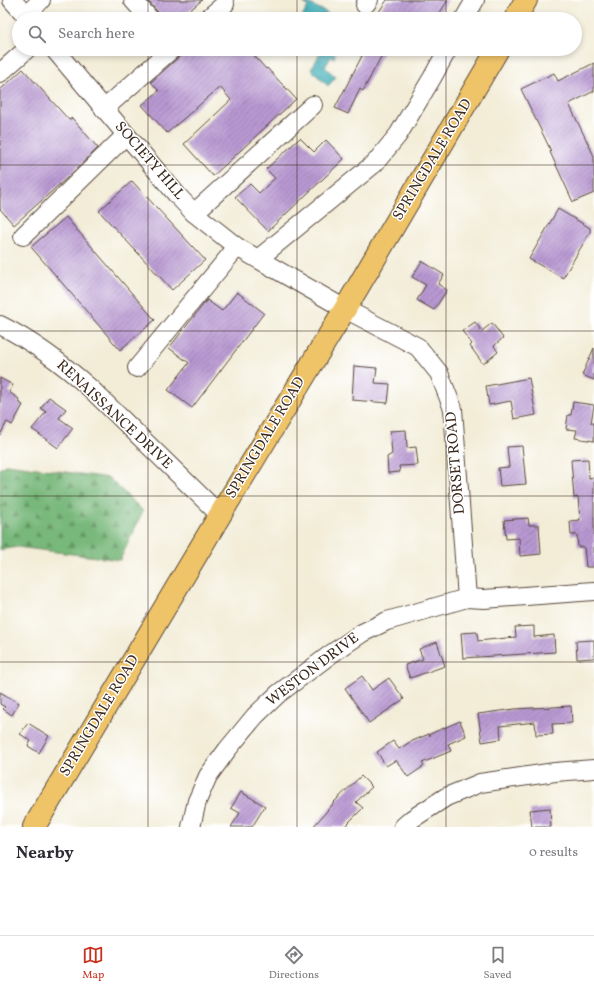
<!DOCTYPE html>
<style>
body{margin:0;font-family:Vollkorn,serif;background:#f7f7f7;color:#2b2b33}
.list{margin:0;padding:0;list-style:none}
h2{display:flex;justify-content:space-between;align-items:center;height:52px;margin:0;padding:0 16px;font-size:17px}
h2 small{font-size:13px;font-weight:400;color:#7c7c81}
.icon{flex:none;width:22px;height:22px;fill:none;stroke:currentColor;stroke-width:2;stroke-linecap:round;stroke-linejoin:round}
.map{position:relative;flex:none;width:594px;height:827px;overflow:hidden}
.search{position:absolute;background:#fff;box-shadow:0 2px 6px #0003;left:12px;right:12px;top:12px;height:44px;display:flex;align-items:center;gap:10px;box-sizing:border-box;padding:0 14px;border-radius:22px;color:#7c7c81;font-size:15px}
.sheet{height:108px;background:#fff}
nav{display:flex;justify-content:space-around;align-items:center;box-sizing:border-box;height:56px;border-top:1px solid #e1e1e2;background:#fff;font-size:11px;color:#7c7c81}
nav a{display:grid;justify-items:center;gap:2px}
nav .on{color:#c8321e}
.map>svg:first-child{display:block}
</style>
<div class="map">
<svg width="594" height="827" viewBox="0 0 594 827">
<defs>
<pattern id="forest-firs" width="22" height="20" patternUnits="userSpaceOnUse"><rect width="22" height="20" fill="#78b87a"/><path d="M5 1l3.5 6h-7zM16 11l3.5 6h-7z" fill="#649663"/></pattern>
<pattern id="water-ripples" width="26" height="14" patternUnits="userSpaceOnUse"><rect width="26" height="14" fill="#3bacb5"/><path d="M2 4q2-2 4 0t4 0M15 11q2-2 4 0t4 0" fill="none" stroke="#338c93"/></pattern>
<pattern id="building-hatch" width="6" height="6" patternUnits="userSpaceOnUse"><rect width="6" height="6" fill="#b898d2"/><path d="M-1 1l2-2M0 6l6-6M5 7l2-2" fill="none" stroke="#977caa"/></pattern>
</defs>
<rect width="100%" height="100%" fill="#fff"/>
<filter id="ink" filterUnits="userSpaceOnUse"><feTurbulence type="fractalNoise" baseFrequency=".025" numOctaves="2"/><feDisplacementMap in="SourceGraphic" scale="8" xChannelSelector="R" yChannelSelector="G"/><feConvolveMatrix kernelMatrix="1 2 1 2 8 2 1 2 1" color-interpolation-filters="sRGB"/></filter>
<filter id="wash" filterUnits="userSpaceOnUse"><feTurbulence type="fractalNoise" baseFrequency=".012" numOctaves="4" result="noise"/><feDisplacementMap in="SourceGraphic" scale="16" xChannelSelector="R" yChannelSelector="G"/><feGaussianBlur stdDeviation="0.9" result="paint"/><feColorMatrix in="noise" values="0 0 0 0 0 0 0 0 0 0 0 0 0 0 0 0 0 1.4 0 .05"/><feComposite in="paint" operator="in"/></filter>
<g filter="url(#wash)">
<rect width="100%" height="100%" fill="#f3edd8"/>
<polygon fill="url(#forest-firs)" stroke="#5a714c" points="7,464 109,478 143,511 120,560 17,547 0,550 0,468"/>
<g fill="url(#water-ripples)" stroke="#3b6b6a">
<polygon points="306,2 328,13 327,16 323,14 320,19 301,19 308,6 304,4"/>
<polygon points="322,49 326,49 336,54 334,58 331,57 325,67 336,77 328,86 311,70"/>
</g>
<g id="blocks">
<g fill="url(#building-hatch)">
<polygon points="147,0 202,0 180,19 160,19 158,12"/>
<polygon points="387,0 448,0 436,19 374,19"/>
<polygon points="185,49 208,49 213,55 219,49 248,49 266,69 267,68 296,99 213,176 184,144 231,100 220,87 167,133 142,105 159,91 151,82 179,57"/>
<polygon points="348,49 385,49 363,91 360,89 348,114 335,108 362,56"/>
<polygon points="594,63 594,91 569,104 594,156 594,193 573,202 550,152 551,151 521,89 554,73 558,81"/>
<polygon points="23,69 69,120 72,118 98,148 69,176 14,225 0,209 0,90"/>
<polygon points="300,138 314,152 326,140 344,159 268,231 235,197 250,184 259,193 275,178 266,169"/>
<polygon points="132,181 205,260 172,290 99,211"/>
<polygon points="558,209 590,228 590,232 563,278 529,259"/>
<polygon points="66,217 155,320 120,350 31,247"/>
<polygon points="422,261 444,275 438,284 447,290 434,310 417,300 426,285 412,277"/>
<polygon points="237,292 264,313 192,408 168,390 189,363 169,348 207,300 222,311"/>
<polygon points="475,322 482,331 492,323 503,338 494,346 498,352 483,364 470,346 472,344 462,331"/>
<polygon points="594,348 594,380 582,375"/>
<polygon points="354,366 377,368 375,383 390,384 388,403 352,400"/>
<polygon points="0,378 13,385 9,392 19,399 18,402 23,405 12,425 7,422 0,435"/>
<polygon points="529,378 536,415 514,419 511,401 489,405 486,386"/>
<polygon points="49,397 66,409 59,418 73,428 58,448 32,429 46,412 41,408"/>
<polygon points="573,402 594,405 591,423 594,423 594,441 575,438 577,430 566,429 568,415 571,415"/>
<polygon points="406,430 407,448 416,447 418,465 399,466 400,472 388,473 387,457 392,454 390,431"/>
<polygon points="522,446 526,484 500,486 498,468 509,467 507,447"/>
<polygon points="588,459 589,478 594,477 594,567 586,567 584,547 578,547 577,535 571,535 570,521 580,520 578,497 574,498 571,460"/>
<polygon points="528,518 529,525 539,525 541,554 520,556 519,538 506,539 504,520"/>
<polygon points="534,626 534,637 554,635 555,652 463,658 461,633 477,632 478,641 516,637 515,627"/>
<polygon points="594,640 594,658 577,659 576,641"/>
<polygon points="437,642 445,666 410,678 405,665 423,659 419,649"/>
<polygon points="362,676 372,690 389,678 404,699 369,723 345,688"/>
<polygon points="0,692 19,703 12,715 3,709 5,707 0,704"/>
<polygon points="571,706 572,723 552,724 553,734 536,735 535,722 500,726 501,739 482,742 478,714 515,709"/>
<polygon points="460,721 466,736 448,744 451,751 422,763 424,766 408,777 396,760 386,766 377,752 393,741 399,749 410,742 429,734 430,736 430,734"/>
<polygon points="28,723 49,736 39,753 28,746 31,741 20,734"/>
<polygon points="361,776 372,787 356,802 363,808 344,827 313,827 333,804 333,803"/>
<polygon points="241,792 265,806 252,827 231,827 240,813 231,808"/>
<polygon points="550,808 551,827 532,827 530,810"/>
</g>
</g>
</g>
<g filter="url(#ink)">
<use href="#blocks" fill-opacity="0" stroke="#57473a" stroke-width="1"/>
<g fill="none" stroke-linecap="round" stroke-linejoin="round">
<g stroke="#57473a" stroke-width="20">
<g id="minor">
<polyline points="12,0 29,19"/>
<polyline points="133,0 150,19"/>
<polyline points="365,5 369,0"/>
<polyline points="26,16 41,0"/>
<polyline points="207,19 225,4"/>
<polyline points="464,19 475,0"/>
<polyline points="54,49 177,195 194,213 237,247 345,309 418,347 439,373 453,409 467,598"/>
<polyline points="0,73 27,49"/>
<polyline points="104,109 172,49"/>
<polyline points="194,213 313,105"/>
<polyline points="23,236 126,135"/>
<polyline points="258,259 375,163 398,135 432,78 448,49"/>
<path d="M0 325C34 342 63 364 91 389L220 515"/>
<polyline points="137,368 237,247"/>
<polyline points="191,827 197,801 208,776 227,750 255,716 278,694 331,654 362,633 387,621 467,598 484,599 594,591"/>
<polyline points="403,827 412,819 446,797 480,783 555,772 594,769"/>
</g>
</g>
<g stroke="#57473a" stroke-width="24">
<g id="major">
<polyline points="515,19 526,0"/>
<polyline points="34,827 220,515 345,309 498,49"/>
</g>
</g>
<use href="#minor" stroke="#fff" stroke-width="18"/>
<use href="#major" stroke="#efc469" stroke-width="22"/>
</g>
</g>
<path fill="none" stroke="#3b2a1e" stroke-width="1" stroke-opacity="0.55" d="M148 0V19M297 0V19M446 0V19M148 49V827M297 49V827M446 49V827M0 165H594M0 331H594M0 496H594M0 662H594"/>
<g text-anchor="middle" dominant-baseline="central" stroke-width="3" stroke-linejoin="round" paint-order="stroke">
<g font-size="15" fill="#3b2a1e" stroke="#fff">
<text transform="translate(433 160) rotate(-59)">SPRINGDALE ROAD</text>
<text transform="translate(149 161) rotate(49)">SOCIETY HILL</text>
<text transform="translate(114 415) rotate(43)">RENAISSANCE DRIVE</text>
<text transform="translate(266 438) rotate(-59)">SPRINGDALE ROAD</text>
<text transform="translate(456 463) rotate(-95)">DORSET ROAD</text>
<text transform="translate(313 670) rotate(-37)">WESTON DRIVE</text>
<text transform="translate(100 716) rotate(-59)">SPRINGDALE ROAD</text>
</g>
</g>
</svg>
<div class="search"><svg class="icon" aria-label="search" viewBox="0 0 24 24"><circle cx="10" cy="10" r="6"/><path d="M15 15l6 6"/></svg>Search here</div>
</div>
<section class="sheet">
<h2>Nearby<small>0 results</small></h2>
<ul class="list">
</ul>
</section>
<nav>
<a class="on"><svg class="icon" aria-label="map" viewBox="0 0 24 24"><path d="M3 6l6-2 6 2 6-2v14l-6 2-6-2-6 2zM9 4v14M15 6v14"/></svg>Map</a>
<a><svg class="icon" aria-label="directions" viewBox="0 0 24 24"><path d="M12 3l9 9-9 9-9-9zM9 14v-3h6M13 9l2 2-2 2"/></svg>Directions</a>
<a><svg class="icon" aria-label="saved" viewBox="0 0 24 24"><path d="M7 4h10v16l-5-4-5 4z"/></svg>Saved</a>
</nav>
